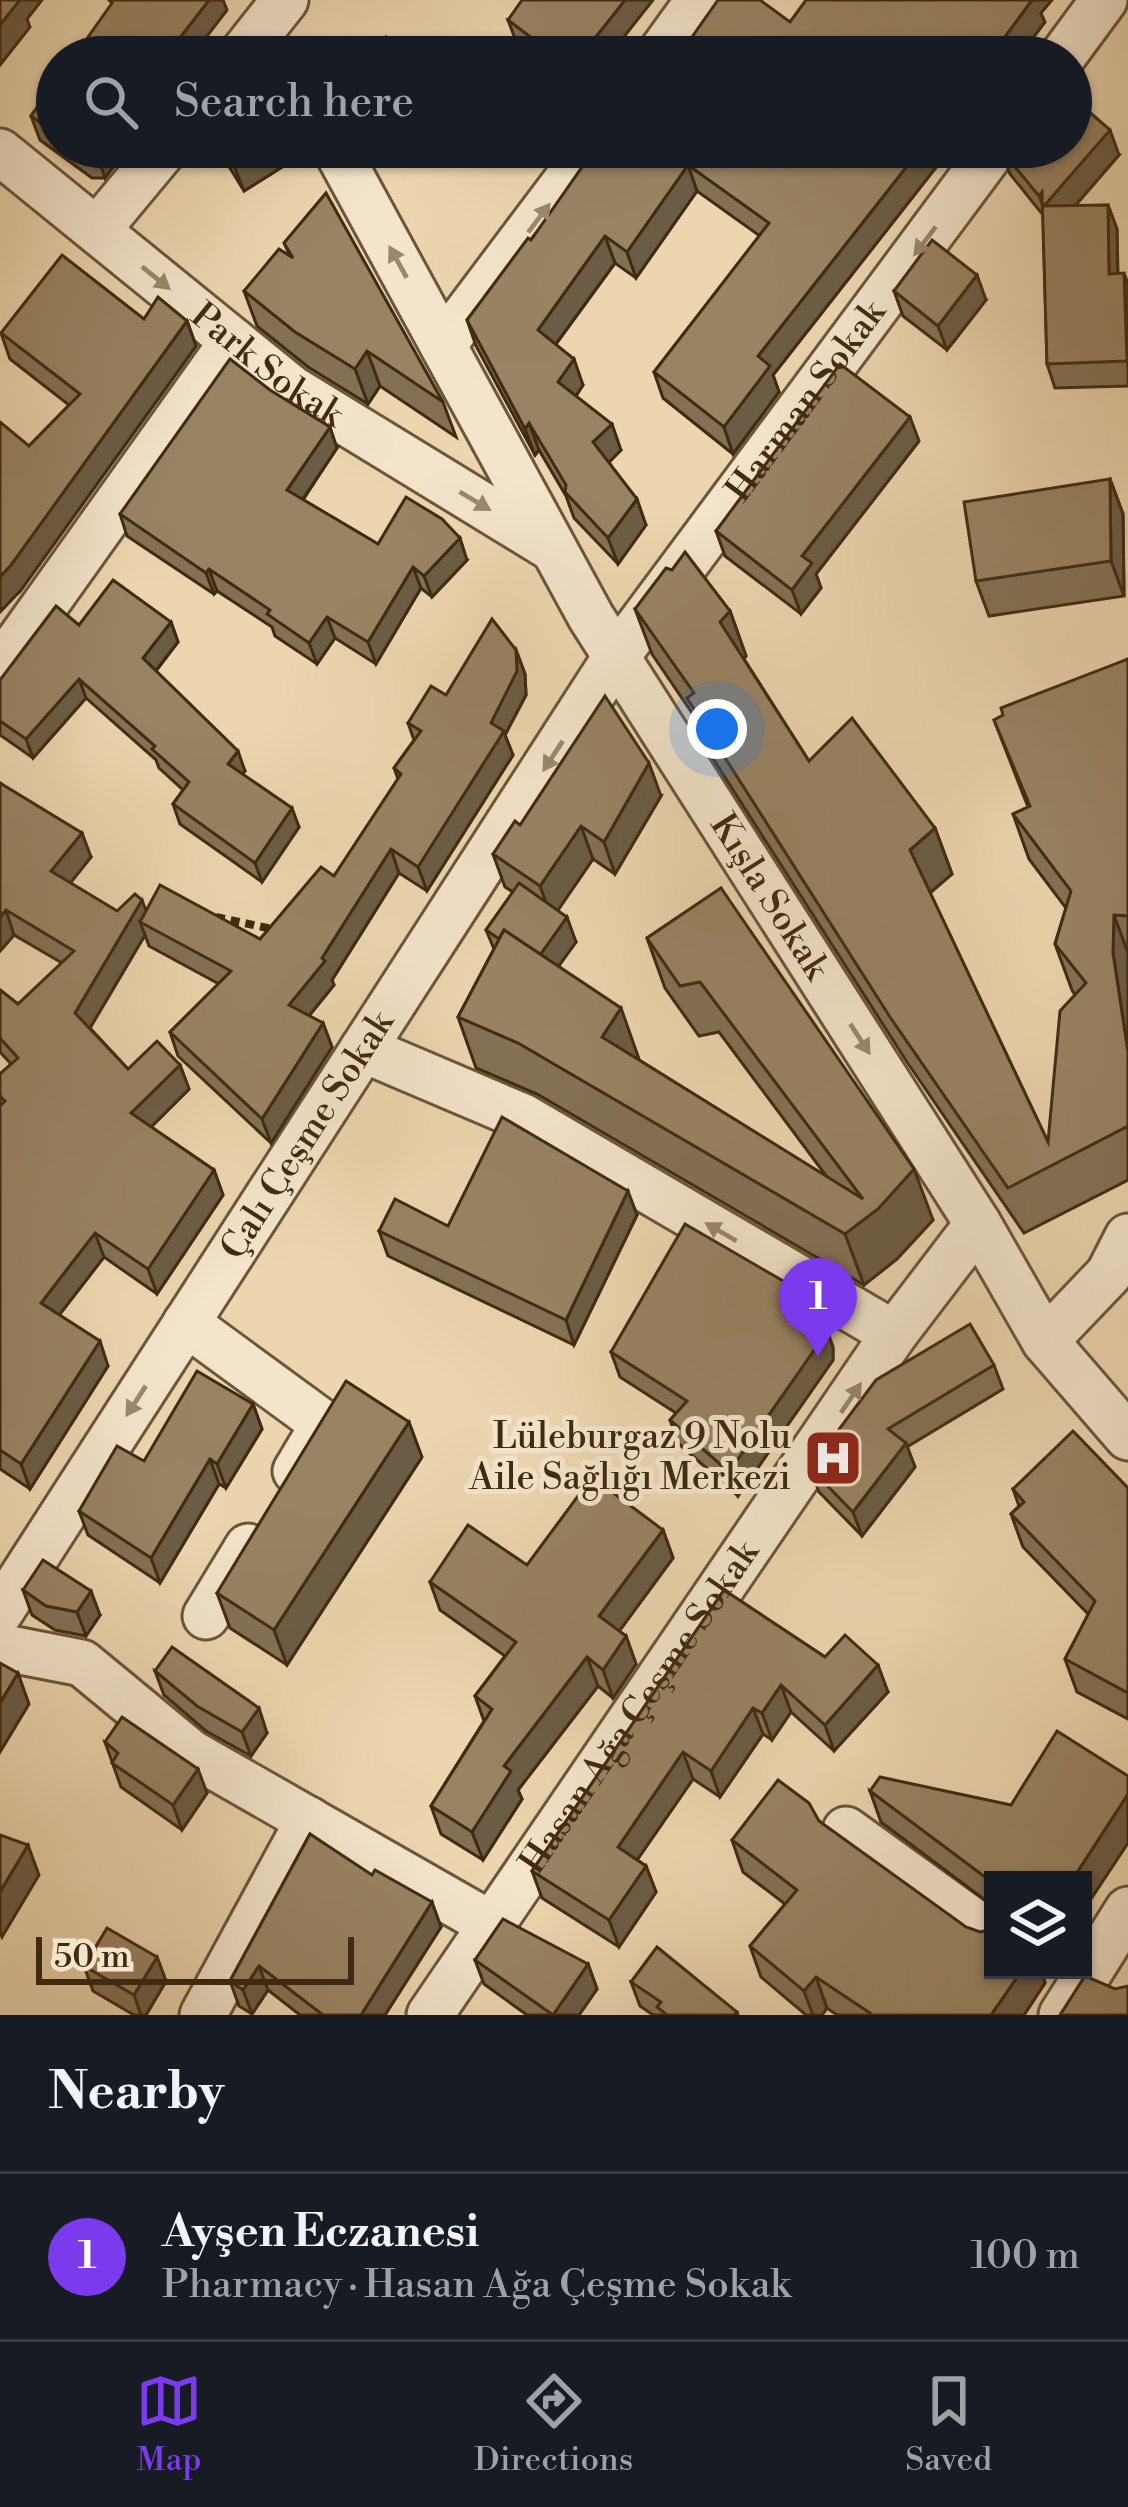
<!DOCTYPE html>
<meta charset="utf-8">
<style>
body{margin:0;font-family:"Libre Bodoni",serif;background:#20242c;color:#f1f3f6}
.controls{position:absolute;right:36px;bottom:36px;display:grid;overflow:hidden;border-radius:0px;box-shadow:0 3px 9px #0004}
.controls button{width:108px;height:108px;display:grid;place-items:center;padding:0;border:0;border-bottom:3px solid #363941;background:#171b24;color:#f1f3f6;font:60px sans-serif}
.scale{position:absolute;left:36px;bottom:30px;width:318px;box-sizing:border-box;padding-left:12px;border:6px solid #402b10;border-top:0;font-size:33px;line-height:42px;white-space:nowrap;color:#402b10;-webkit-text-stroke:9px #f3e4cb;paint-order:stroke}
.you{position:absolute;left:717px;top:729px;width:42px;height:42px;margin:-30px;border:9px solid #fff;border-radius:50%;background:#1a73e8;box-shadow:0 0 0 18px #1a73e833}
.badge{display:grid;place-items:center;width:78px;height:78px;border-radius:50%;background:#7c3aed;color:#fff;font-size:39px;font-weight:700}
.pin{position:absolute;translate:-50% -99px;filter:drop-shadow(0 3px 6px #0008)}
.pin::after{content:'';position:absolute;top:63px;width:42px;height:36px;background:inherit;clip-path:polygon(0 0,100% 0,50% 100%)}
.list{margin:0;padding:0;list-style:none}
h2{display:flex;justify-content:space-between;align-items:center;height:156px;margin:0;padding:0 48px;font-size:51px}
h2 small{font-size:39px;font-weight:400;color:#9ea1a6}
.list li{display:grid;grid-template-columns:78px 1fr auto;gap:36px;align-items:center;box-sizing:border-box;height:168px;padding:0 48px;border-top:3px solid #363941}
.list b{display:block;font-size:45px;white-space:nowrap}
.list p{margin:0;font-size:39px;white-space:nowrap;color:#9ea1a6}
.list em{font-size:39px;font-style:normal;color:#9ea1a6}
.icon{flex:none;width:66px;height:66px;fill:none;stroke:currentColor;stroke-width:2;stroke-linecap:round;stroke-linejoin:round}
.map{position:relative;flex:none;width:1128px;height:2015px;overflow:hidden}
.search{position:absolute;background:#171b24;box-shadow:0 3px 9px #0004;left:36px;right:36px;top:36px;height:132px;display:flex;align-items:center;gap:30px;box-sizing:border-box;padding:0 42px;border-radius:66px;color:#9ea1a6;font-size:45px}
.sheet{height:324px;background:#171b24}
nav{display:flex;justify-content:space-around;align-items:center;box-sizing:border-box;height:168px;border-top:3px solid #363941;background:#171b24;font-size:33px;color:#9ea1a6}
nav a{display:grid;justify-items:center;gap:6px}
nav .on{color:#7c3aed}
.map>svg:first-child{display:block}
</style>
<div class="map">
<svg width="1128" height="2015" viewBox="0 0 1128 2015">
<rect width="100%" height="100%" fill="#ecd5af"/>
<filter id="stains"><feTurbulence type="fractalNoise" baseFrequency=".00167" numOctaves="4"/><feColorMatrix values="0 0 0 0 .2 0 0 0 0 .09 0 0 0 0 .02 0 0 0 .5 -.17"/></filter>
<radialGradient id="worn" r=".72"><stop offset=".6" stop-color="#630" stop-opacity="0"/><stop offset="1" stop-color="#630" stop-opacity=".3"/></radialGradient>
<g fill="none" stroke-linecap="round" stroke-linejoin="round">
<g stroke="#6b5638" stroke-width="51">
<g id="minor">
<polyline points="240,57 285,0"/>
<polyline points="658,57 699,0"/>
<polyline points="1062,57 1104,0"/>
<path id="s1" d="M335 147 591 617 978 1224 1045 1341 1128 1437"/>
<path id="s2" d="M0 152 292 389 552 548"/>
<polyline points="97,230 166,147"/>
<polyline points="443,345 592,147"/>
<polyline points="0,668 233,341"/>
<polyline points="363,1049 523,1117 894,1334"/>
<polyline points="186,1323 324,1424 296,1471"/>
<polyline points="1045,1341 1109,1274 1128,1237"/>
<path id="s3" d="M0 1612 616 657 995 147"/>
<polyline points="206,1616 248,1547"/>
<polyline points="0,1647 82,1663 191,1753 492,1925"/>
<polyline points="846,1830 993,1936"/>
<polyline points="203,2015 309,1820"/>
<path id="s4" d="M430 2015 894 1334 978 1224"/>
<polyline points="1062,2015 1128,1910"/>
</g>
</g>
<polyline stroke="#402b10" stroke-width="8" stroke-dasharray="9 6" stroke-linecap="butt" points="216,917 277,930"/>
<use href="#minor" stroke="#f3e4cb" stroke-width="45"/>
</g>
<g fill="#847155" stroke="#402b10" stroke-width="3">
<polygon points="508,20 608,57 533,57 517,44"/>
<polygon points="57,80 57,147 128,147 105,178 92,178 40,140 31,116"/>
<polygon points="217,147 309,147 309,150 244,191"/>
<polygon points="604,147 952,147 773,375 779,392 733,454 663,398 654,372 760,236 697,191 636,278 615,263 556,344 583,385 576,396 621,450 609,462 646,525 618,564 574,518 566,496 539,450 535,455 476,346 467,320"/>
<polygon points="1001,150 1119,155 1075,206 1108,205 1117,229 1118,274 1128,284 1128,386 1055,388 1047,364 1043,215 1010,174"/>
<polygon points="284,243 443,402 456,437 380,386 368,404 308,367 257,326 244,291 289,254"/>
<polygon points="894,291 986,300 947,350 903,316"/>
<polygon points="144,319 187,321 196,346 21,590 29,446 69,405 10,359 1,333"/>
<polygon points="919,441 816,574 821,588 801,614 725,556 716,531"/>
<polygon points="337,448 303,500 378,544 467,560 432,597 421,588 376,664 335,638 317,664 275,636 272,627 217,591 214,594 127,536 120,514"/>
<polygon points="1110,479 1123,514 1124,596 989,616 976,581"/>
<polygon points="635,609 730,611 746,656 744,659 809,761 935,828 952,874 930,893 1048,1142 1075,995 1072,990 1055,944 1066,908 1029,859 1013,814 1028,807 994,720 1128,659 1128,1180 1024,1233 907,1062 703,743 692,713 652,654"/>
<polygon points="171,622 178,642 156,671 245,771 242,774 299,827 262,882 180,824 173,804 183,790 159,768 156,760 86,698 33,758 0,735 0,680 79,625"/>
<polygon points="516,650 525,674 526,695 505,735 513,755 427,891 399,873 332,980 334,985 309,1016 323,1023 332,1047 271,1143 178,1056 170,1032 219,984 149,946 145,935 90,1028 128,1069 180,1065 189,1089 151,1127 214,1170 223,1195 157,1294 104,1257 59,1315 108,1366 30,1489 0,1469 0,1074 11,1064 0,1052 0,990 18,1004 62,963 14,935 0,951 0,783 91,857 70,883 117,911 146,911 260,939 334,876 398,779 394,768 414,740 408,723 446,695"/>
<polygon points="661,796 615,874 593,859 557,910 576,942 558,966 639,1060 827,1177 719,1032 699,1036 665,988 647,938 721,888 933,1220 897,1259 864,1285 537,1094 476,1068 458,1017 494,949 486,930 513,892 505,887 493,854 520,825"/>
<polygon points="637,1215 574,1345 388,1256 379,1231"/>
<polygon points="816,1317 824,1323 833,1347 833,1360 738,1496 679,1444 670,1420 676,1413 620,1377 611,1352"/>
<polygon points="994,1365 1003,1389 907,1447 915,1467 862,1536 819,1492 810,1468"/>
<polygon points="253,1404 262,1429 226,1488 219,1484 160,1583 88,1535 79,1511 144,1461"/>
<polygon points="422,1457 287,1665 230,1628 217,1593"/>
<polygon points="1128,1488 1128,1719 1077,1692 1065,1659 1089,1615 1023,1547 1011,1514 1019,1506 1013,1489"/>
<polygon points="663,1530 673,1558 619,1631 626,1636 636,1664 613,1698 598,1686 518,1790 522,1799 483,1860 441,1834 431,1806 484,1721 475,1696 505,1656 440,1610 430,1582 527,1565"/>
<polygon points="23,1590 100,1615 86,1636 55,1630 32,1615"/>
<polygon points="724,1590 825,1657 888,1692 834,1751 791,1712 772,1740 763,1734 720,1797 693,1779 637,1860 646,1866 656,1892 619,1947 542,1898 532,1871"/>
<polygon points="155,1671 267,1733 251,1756 206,1731 164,1695"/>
<polygon points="105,1742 207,1793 182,1830 121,1787"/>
<polygon points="870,1791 993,1880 993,1906 881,1822"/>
<polygon points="819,1821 993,1970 1042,1970 1045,1983 1024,2015 837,2015 827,2008 822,2015 806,2015 761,1977 750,1946 785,1904 743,1872 732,1840"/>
<polygon points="310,1834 441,1927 385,2015 300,2015 268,1990 252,2014 239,2006 230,1981"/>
<polygon points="157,1957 166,1981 146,2015 134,2015 93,1991 84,1966"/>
<polygon points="475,1960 588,1964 597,1989 579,2015 527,2015 484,1984"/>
<polygon points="631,1982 737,2012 738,2015 653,2015 640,2006"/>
</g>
<g fill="#6b5c45" stroke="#402b10" stroke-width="3">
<polygon points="16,0 42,0 27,19 30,27 0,65 0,25"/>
<polygon points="209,0 223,0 227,10 191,57 165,57"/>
<polygon points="625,0 653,0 608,57 580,57"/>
<polygon points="1032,0 1052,0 1041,13 1045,22 1019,57 990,57"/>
<polygon points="1110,130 1119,155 1053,231 1039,196"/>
<polygon points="103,147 128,147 105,178 97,155"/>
<polygon points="269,147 309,147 309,150 244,191 235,168"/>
<polygon points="922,147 952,147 773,375 779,392 733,454 724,427 758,356"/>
<polygon points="688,165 697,191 636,278 627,252"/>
<polygon points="1108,205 1117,229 1118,298 1109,274"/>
<polygon points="605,236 615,263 547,356 538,330"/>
<polygon points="1124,273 1128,284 1128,364 1127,361"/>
<polygon points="977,275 986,300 947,350 938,326"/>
<polygon points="187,321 196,346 21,590 0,612 0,577"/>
<polygon points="367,351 380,386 368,404 355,369"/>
<polygon points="574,359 583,385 568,408 558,382"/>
<polygon points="910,417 919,441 816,574 821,588 801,614 792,590 802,556"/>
<polygon points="529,423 539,450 535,455 525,429"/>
<polygon points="612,424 621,450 603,468 593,442"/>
<polygon points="330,427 337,448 294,512 287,490"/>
<polygon points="1110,479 1123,514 1124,596 1111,561"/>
<polygon points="637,499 646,525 618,564 608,538"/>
<polygon points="460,538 467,560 432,597 424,576"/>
<polygon points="413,567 421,588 376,664 368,642"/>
<polygon points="209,569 217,591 214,594 206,573"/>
<polygon points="730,611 746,656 737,667 720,622"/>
<polygon points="327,617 335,638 317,664 309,643"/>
<polygon points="171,622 178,642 150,678 143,658"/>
<polygon points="516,650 525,674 526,695 505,735 513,755 427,891 418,867 491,723"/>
<polygon points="79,679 86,698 33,758 26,739"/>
<polygon points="238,751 245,771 235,784 228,764"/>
<polygon points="649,763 661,796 615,874 604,842"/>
<polygon points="292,808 299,827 262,882 255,863"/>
<polygon points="581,826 593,859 552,919 540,886"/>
<polygon points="935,828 952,874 926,896 910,850"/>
<polygon points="82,833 91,857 60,896 51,871"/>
<polygon points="391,849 399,873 332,980 334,985 298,1029 289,1005 322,958"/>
<polygon points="142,900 151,924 140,922 145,935 84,1038 75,1013"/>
<polygon points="6,910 14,935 0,951 0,917"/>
<polygon points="1114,915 1128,953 1128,1052 1113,953"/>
<polygon points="567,917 576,942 543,988 534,963"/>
<polygon points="621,1008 639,1059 620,1088 602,1037"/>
<polygon points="323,1023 332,1047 271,1143 262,1119"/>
<polygon points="180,1065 189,1089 140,1138 131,1113"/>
<polygon points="914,1169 933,1220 897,1259 864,1285 845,1234"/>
<polygon points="214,1170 223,1195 157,1294 148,1269"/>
<polygon points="628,1191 637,1215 574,1345 566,1320"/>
<polygon points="95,1233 104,1257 50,1327 41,1303"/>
<polygon points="809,1296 818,1321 798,1304"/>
<polygon points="824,1323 833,1347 833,1360 738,1496 729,1472"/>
<polygon points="100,1341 108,1366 30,1489 21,1464"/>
<polygon points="253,1404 262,1429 226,1488 217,1464"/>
<polygon points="409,1422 422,1457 287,1665 274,1630"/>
<polygon points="906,1443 915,1467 862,1536 853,1512"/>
<polygon points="210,1459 219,1484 160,1583 151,1558"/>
<polygon points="663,1530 673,1558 609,1645 599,1616"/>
<polygon points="91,1591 100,1615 86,1636 77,1612"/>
<polygon points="626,1636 636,1664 613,1698 603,1670"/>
<polygon points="587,1657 598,1686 518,1790 522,1799 483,1860 472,1832 504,1766"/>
<polygon points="878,1665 888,1692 834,1751 825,1725"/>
<polygon points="18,1673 29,1704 0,1752 0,1703"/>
<polygon points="781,1685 791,1712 772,1740 762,1713"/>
<polygon points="259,1708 267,1733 251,1756 242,1732"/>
<polygon points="753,1708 763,1734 720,1797 711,1771"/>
<polygon points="683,1752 693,1779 628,1873 618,1847"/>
<polygon points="198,1769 207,1793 182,1830 173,1805"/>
<polygon points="1128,1794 1128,1843 1083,1911 1083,1880 1072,1880"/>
<polygon points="28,1845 39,1875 2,1937 0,1931 0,1892"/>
<polygon points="646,1866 656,1892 619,1947 609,1920"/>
<polygon points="432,1902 441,1927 385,2015 361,2015"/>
<polygon points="157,1957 166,1981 146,2015 141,2015 134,1995"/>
<polygon points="588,1964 597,1989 579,2015 553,2015"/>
<polygon points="259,1966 268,1990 252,2014 243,1990"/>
<polygon points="1022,1970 1042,1970 1045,1983 1024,2015 991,2015"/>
<polygon points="816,1977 827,2008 822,2015 813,2015 804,1991"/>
</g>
<g fill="#998363" stroke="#402b10" stroke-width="3">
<polygon points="0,0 20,0 0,25"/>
<polygon points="209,0 165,57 74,57 112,3 109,0"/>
<polygon points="522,0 625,0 580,57 557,57 508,20"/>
<polygon points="718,0 760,0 790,22 806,0 1032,0 990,57 678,57"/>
<polygon points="386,37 397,57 348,57"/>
<polygon points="57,80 57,135 31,116"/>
<polygon points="1071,96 1110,130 1044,206 1108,205 1109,274 1124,273 1127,361 1047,364 1042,192 1039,196 1001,150 1004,147 1071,147"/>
<polygon points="73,147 103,147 97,155 84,155"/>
<polygon points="222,147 269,147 235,168"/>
<polygon points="604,147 922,147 758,356 770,366 724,427 654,372 769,223 688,165 627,252 605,236 538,330 574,359 558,382 612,424 593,442 637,499 608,538 565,492 566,485 529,423 525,429 467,320 528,238 531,240 594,150 599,154"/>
<polygon points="326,193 443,402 367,351 355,369 295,332 244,291 279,249 293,258 284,243"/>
<polygon points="932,240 977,275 938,326 894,291"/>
<polygon points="62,255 144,319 158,297 187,321 11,565 0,577 0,422 29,446 80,394 1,333"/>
<polygon points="230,359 270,390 330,427 287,490 378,544 406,497 442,519 460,538 424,576 413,567 368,642 327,617 309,643 267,614 270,610 209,569 206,573 120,514"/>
<polygon points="840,364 910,417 802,556 812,563 792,590 716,531"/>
<polygon points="1110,479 1111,561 976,581 964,502"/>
<polygon points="685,552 730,611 720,622 809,761 852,718 935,828 910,850 1048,1142 1060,1011 1086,983 1055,944 1071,891 1013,814 1030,806 994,720 1003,715 1001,708 1128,659 1128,916 1114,915 1113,953 1128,1052 1128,1126 1008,1188 890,1017 687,698 694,693 635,609 666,568 672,570"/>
<polygon points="113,580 171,622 143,658 238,751 228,764 292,808 255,863 173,804 189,782 152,749 155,746 79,679 26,739 0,721 0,680 56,606 79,625"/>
<polygon points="492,619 516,650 517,671 491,723 504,731 418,867 391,849 322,958 325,961 289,1005 323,1023 262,1119 170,1032 231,971 140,922 160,885 260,939 321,867 334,876 401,774 394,768 421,731 408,723 431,686 446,695"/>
<polygon points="605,696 649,763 604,842 581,826 540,886 493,854 515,821 520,825"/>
<polygon points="0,783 82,833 51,871 117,911 135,894 142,900 75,1013 128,1069 157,1041 180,1065 131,1113 214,1170 148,1269 95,1233 41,1303 100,1341 21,1464 0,1450 0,1106 5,1101 0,1096 0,1074 18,1058 0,1038 0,990 18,1004 74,951 6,910 0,917"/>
<polygon points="519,883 567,917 540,955 504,930 499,939 486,930"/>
<polygon points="721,888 914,1169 878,1209 845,1234 518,1043 458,1017 504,930 621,1008 602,1037 863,1199 700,982 680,986 647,938"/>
<polygon points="502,1117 628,1191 566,1320 379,1231 395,1199 448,1226"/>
<polygon points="685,1224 809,1296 798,1304 824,1323 824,1336 729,1472 670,1420 687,1401 611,1352"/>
<polygon points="970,1324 994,1365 888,1429 906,1443 853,1512 810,1468 876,1380"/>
<polygon points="197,1371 253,1404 217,1464 210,1459 151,1558 79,1511 117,1446 144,1461"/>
<polygon points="346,1381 409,1422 274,1630 217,1593"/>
<polygon points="1073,1431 1128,1488 1128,1693 1065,1659 1095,1601 1011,1514 1024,1502 1013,1489"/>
<polygon points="592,1477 663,1530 599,1616 626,1636 603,1670 587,1657 504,1766 511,1771 472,1832 431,1806 492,1709 475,1696 516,1642 430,1582 468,1525 527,1565"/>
<polygon points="43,1560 91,1591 77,1612 46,1606 23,1590"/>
<polygon points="724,1590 825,1657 845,1635 878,1665 825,1725 781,1685 762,1713 753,1708 711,1771 683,1752 618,1847 646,1866 609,1920 532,1871"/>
<polygon points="172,1647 259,1708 242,1732 197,1706 155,1671"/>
<polygon points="0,1663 18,1673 0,1703"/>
<polygon points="122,1717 198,1769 173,1805 112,1763 118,1753 105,1742"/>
<polygon points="1057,1731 1128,1776 1128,1794 1072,1880 993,1880 993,1883 870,1791 880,1777 1011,1805"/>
<polygon points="778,1780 809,1803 819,1821 966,1927 980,1932 993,1929 993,1970 1022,1970 991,2015 869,2015 870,2013 816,1977 804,1991 750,1946 797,1890 732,1840"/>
<polygon points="310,1834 372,1875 375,1870 432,1902 361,2015 323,2015 259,1966 243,1990 230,1981"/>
<polygon points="0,1835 28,1845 0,1892"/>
<polygon points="503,1919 588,1964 553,2015 475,1960"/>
<polygon points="107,1928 157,1957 134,1995 84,1966"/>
<polygon points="657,1947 737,2012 734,2015 667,2015 657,2007 661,2002 631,1982"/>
<polygon points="1085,1976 1115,1989 1128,1986 1128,2015 1060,2015"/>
</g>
<defs><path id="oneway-solid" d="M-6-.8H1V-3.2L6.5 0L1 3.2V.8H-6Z" transform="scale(3)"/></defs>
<g fill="#9a886e">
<use href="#oneway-solid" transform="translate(539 218) rotate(-53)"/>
<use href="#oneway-solid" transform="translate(925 241) rotate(127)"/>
<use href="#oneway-solid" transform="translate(398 262) rotate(-119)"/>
<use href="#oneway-solid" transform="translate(156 278) rotate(39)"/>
<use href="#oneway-solid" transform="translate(475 501) rotate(31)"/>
<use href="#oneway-solid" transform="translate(553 756) rotate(123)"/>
<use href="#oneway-solid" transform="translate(860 1039) rotate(57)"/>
<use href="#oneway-solid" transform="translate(721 1232) rotate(-150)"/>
<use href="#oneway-solid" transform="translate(851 1398) rotate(-56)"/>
<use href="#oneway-solid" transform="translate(136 1401) rotate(123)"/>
</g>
<defs>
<g id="hospital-square" transform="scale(3)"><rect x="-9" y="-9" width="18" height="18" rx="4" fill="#8f2418" stroke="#f3e4cb"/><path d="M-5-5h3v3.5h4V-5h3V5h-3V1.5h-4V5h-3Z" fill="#fff"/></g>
</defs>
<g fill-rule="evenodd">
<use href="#hospital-square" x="833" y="1458"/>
</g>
<g text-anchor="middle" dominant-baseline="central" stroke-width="10" stroke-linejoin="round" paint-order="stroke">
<g font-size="36" fill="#402b10" stroke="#f3e4cb">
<text stroke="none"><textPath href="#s2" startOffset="342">Park Sokak</textPath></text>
<text stroke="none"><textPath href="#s3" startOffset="1455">Harman Sokak</textPath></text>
<text stroke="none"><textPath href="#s1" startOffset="867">Kışla Sokak</textPath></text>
<text stroke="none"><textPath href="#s3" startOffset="567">Çalı Çeşme Sokak</textPath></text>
<text stroke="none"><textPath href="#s4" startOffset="372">Hasan Ağa Çeşme Sokak</textPath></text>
</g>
<g font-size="36" fill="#402b10" stroke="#f3e4cb" text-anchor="end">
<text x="791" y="1437">Lüleburgaz 9 Nolu<tspan x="791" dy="41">Aile Sağlığı Merkezi</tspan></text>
</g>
</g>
<rect width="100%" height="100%" filter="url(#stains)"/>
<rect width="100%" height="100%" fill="url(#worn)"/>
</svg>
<div class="controls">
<button><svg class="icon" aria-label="layers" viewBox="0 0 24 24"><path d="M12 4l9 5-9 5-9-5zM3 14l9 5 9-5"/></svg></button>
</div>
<div class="scale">50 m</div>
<div class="you"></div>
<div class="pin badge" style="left:818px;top:1357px">1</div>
<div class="search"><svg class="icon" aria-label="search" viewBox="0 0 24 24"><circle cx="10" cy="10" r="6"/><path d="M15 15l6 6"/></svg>Search here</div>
</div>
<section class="sheet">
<h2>Nearby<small></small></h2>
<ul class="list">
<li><span class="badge">1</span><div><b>Ayşen Eczanesi</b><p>Pharmacy · Hasan Ağa Çeşme Sokak</p></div><em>100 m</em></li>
</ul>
</section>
<nav>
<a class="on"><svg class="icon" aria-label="map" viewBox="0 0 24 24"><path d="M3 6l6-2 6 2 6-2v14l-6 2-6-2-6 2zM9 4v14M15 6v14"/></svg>Map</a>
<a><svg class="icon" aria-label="directions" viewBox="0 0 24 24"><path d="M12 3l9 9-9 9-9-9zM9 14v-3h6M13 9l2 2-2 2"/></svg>Directions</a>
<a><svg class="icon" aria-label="saved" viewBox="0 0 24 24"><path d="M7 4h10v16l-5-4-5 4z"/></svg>Saved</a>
</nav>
